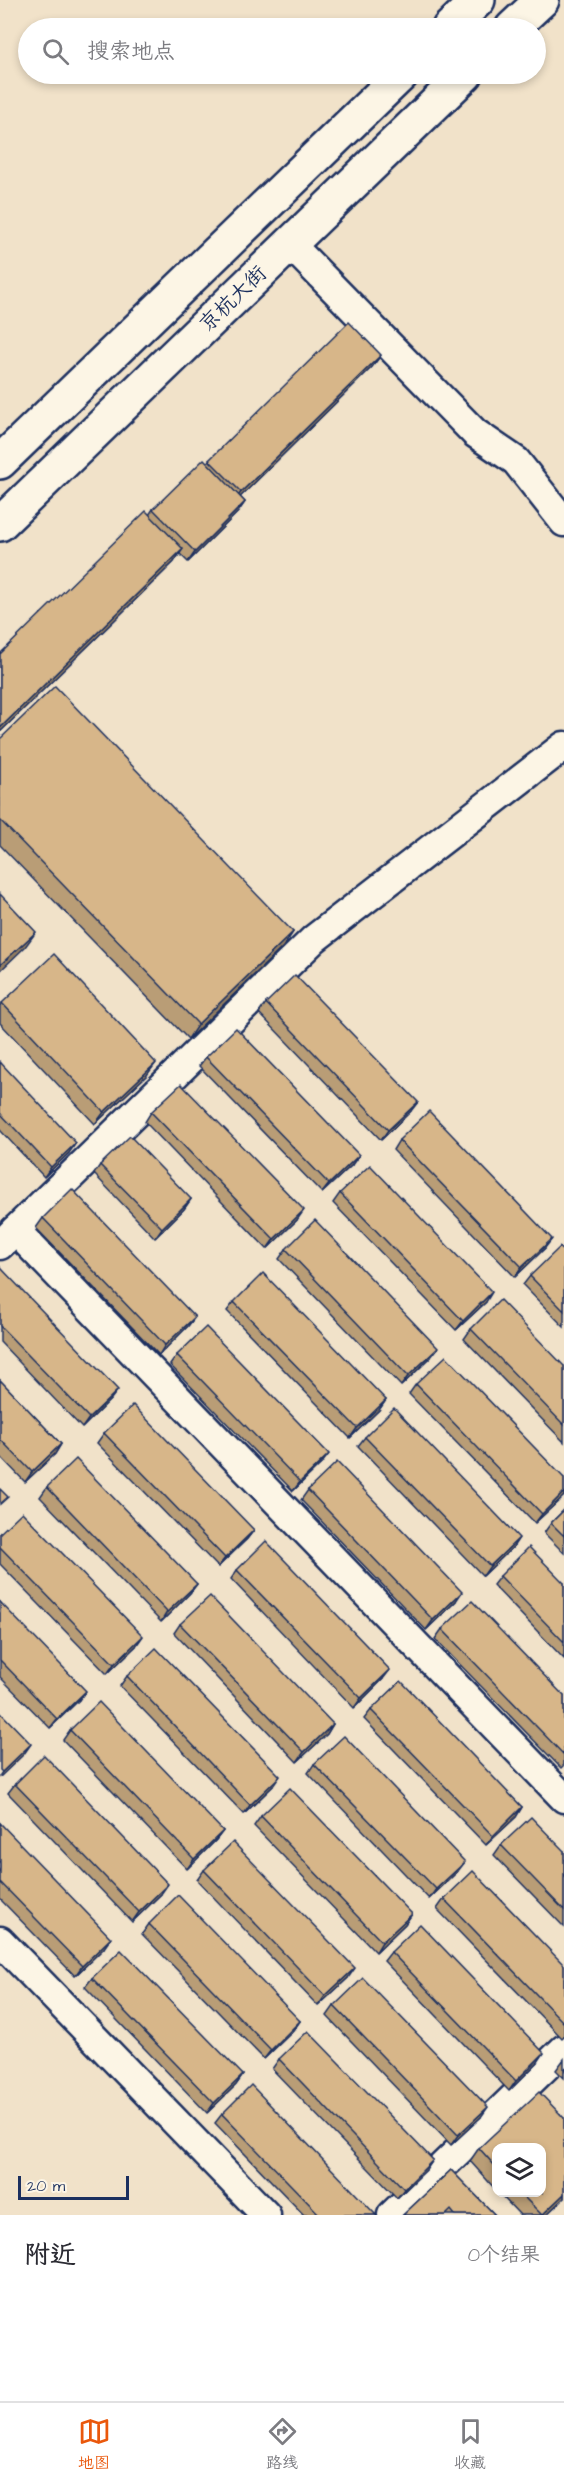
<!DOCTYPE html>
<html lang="zh">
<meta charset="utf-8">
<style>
body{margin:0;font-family:"Architects Daughter","LXGW WenKai TC",sans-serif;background:#f2f2f3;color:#2b2b33}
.controls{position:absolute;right:18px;bottom:18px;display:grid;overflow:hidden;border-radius:12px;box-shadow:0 3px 9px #0003}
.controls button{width:54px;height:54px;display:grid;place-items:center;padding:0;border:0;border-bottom:2px solid #e1e1e2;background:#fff;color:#2b2b33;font:30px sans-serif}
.scale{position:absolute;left:18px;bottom:15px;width:111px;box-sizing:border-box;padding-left:6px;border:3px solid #1b2f5e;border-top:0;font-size:16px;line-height:21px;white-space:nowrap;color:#1b2f5e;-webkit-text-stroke:4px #fcf5e5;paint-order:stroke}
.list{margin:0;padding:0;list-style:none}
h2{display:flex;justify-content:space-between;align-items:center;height:78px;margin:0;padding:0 24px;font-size:26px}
h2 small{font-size:20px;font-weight:400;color:#7c7c81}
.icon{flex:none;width:33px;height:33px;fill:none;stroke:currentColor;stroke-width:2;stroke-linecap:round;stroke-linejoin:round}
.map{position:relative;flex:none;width:564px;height:2215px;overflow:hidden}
.search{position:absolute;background:#fff;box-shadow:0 3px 9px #0003;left:18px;right:18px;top:18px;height:66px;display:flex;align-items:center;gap:15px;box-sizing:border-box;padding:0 21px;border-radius:33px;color:#7c7c81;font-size:22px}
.sheet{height:186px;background:#fff}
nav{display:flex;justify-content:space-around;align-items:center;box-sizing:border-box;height:84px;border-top:2px solid #e1e1e2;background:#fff;font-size:16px;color:#7c7c81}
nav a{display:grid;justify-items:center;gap:3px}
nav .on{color:#ea580c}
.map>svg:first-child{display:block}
</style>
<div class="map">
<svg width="564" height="2215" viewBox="0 0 564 2215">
<rect width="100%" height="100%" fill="#f1e2c9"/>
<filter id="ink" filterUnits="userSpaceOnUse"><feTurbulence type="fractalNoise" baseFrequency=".0167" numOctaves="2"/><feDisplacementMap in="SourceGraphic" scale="12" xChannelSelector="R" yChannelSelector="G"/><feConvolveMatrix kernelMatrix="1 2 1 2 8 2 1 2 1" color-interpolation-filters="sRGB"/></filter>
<g filter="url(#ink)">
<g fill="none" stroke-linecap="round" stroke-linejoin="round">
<g stroke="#1b2f5e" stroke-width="33">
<g id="minor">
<polyline points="290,244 475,433 516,461 564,522"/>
<polyline points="15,1230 564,1798"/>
<polyline points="0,1245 314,939 564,746"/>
<polyline points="0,1941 266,2215"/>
<polyline points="392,2215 564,2049"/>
</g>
</g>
<g stroke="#1b2f5e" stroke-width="38">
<g id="secondary">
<polyline points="449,28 478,0"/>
<polyline points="512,28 542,0"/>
<polyline points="0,462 402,74"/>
<polyline points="0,524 466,74"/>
</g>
</g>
<use href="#minor" stroke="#fcf5e5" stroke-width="28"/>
<use href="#secondary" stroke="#fcf5e5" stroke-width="33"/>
</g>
<g fill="#b99d76" stroke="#1b2f5e" stroke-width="1.5">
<polygon points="381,355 372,367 240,497 245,502 238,512 188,562 179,553 174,562 0,732 0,654 149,515 153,509 207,463 209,460"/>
<polygon points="0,739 293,932 283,947 188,1039 0,845"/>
<polygon points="2,1003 147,1075 95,1124 0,1023 0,1006"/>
<polygon points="266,1003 411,1111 381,1140 259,1013"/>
<polygon points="206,1057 352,1165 322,1193 199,1066"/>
<polygon points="0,1062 69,1153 44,1177 0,1130"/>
<polygon points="151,1112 297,1220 267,1249 145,1122"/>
<polygon points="399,1140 545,1248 515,1277 393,1150"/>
<polygon points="100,1165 191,1199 184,1209 155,1238 94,1174"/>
<polygon points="340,1193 486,1302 456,1330 333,1203"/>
<polygon points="43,1218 195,1317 188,1326 159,1355 36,1228"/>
<polygon points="286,1249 431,1357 401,1386 279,1259"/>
<polygon points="564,1252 564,1327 523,1285 530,1276"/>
<polygon points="0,1267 111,1399 82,1428 0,1342"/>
<polygon points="234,1302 386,1400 379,1410 350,1438 227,1311"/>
<polygon points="471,1329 564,1366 564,1442 464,1339"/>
<polygon points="177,1355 322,1463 293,1491 170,1365"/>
<polygon points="0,1380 61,1444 55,1454 25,1482 0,1456"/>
<polygon points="416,1384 564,1478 564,1496 535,1523 409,1394"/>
<polygon points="104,1433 254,1530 247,1539 218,1567 97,1443"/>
<polygon points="365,1437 513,1547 483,1576 358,1446"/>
<polygon points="47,1487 197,1584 190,1593 161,1622 40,1497"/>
<polygon points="308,1490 456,1601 426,1630 301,1500"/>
<polygon points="564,1510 564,1553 544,1533 551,1523"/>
<polygon points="0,1533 136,1646 107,1674 0,1564"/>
<polygon points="237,1570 383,1679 354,1708 231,1579"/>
<polygon points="500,1576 564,1583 564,1659 493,1585"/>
<polygon points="0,1602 79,1700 50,1728 0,1677"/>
<polygon points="180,1624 333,1724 327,1734 297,1762 174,1633"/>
<polygon points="442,1629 564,1696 564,1765 561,1768 435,1639"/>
<polygon points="127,1676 273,1786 244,1814 120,1686"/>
<polygon points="371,1710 522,1807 516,1817 486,1845 364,1719"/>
<polygon points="70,1730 223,1831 216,1840 187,1869 63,1740"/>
<polygon points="314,1764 458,1871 429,1899 308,1773"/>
<polygon points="15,1784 161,1894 132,1922 8,1793"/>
<polygon points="261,1816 412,1914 405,1924 376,1952 254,1826"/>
<polygon points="0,1823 104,1948 75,1976 0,1899"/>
<polygon points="501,1845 564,1851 564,1927 494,1855"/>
<polygon points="204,1870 348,1978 318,2006 197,1880"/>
<polygon points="444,1899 564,1965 564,2036 562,2038 437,1909"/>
<polygon points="149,1924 300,2021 293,2031 264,2059 142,1934"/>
<polygon points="391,1952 538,2062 509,2091 384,1961"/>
<polygon points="92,1978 243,2075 236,2085 207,2113 85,1987"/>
<polygon points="334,2006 481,2117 451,2145 327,2016"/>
<polygon points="279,2059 433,2160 426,2170 397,2198 272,2069"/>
<polygon points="564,2059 564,2078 556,2070"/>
<polygon points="222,2114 376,2215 304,2215 215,2123"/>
<polygon points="564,2118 564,2198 546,2215 520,2215 499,2193 542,2193 496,2148 496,2190 470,2161 479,2148"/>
<polygon points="451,2170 495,2215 403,2215"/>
</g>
<g fill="#967f60" stroke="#1b2f5e" stroke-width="1.5">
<polygon points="381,355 372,367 232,505 241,492"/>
<polygon points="245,502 238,512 188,562 195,552"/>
<polygon points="183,549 174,562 0,732 0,728"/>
<polygon points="36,932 25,947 0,971 0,965"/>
<polygon points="293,932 283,947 188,1039 198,1024"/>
<polygon points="156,1063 147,1075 95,1124 104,1112"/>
<polygon points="418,1102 411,1111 381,1140 388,1130"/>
<polygon points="76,1143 69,1153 44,1177 51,1167"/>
<polygon points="359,1155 352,1165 322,1193 329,1184"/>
<polygon points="191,1199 184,1209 155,1238 162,1228"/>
<polygon points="304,1210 297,1220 267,1249 274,1239"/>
<polygon points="552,1239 545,1248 515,1277 522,1267"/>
<polygon points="492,1292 486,1302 456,1330 463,1321"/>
<polygon points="195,1317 188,1326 159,1355 165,1345"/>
<polygon points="438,1348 431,1357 401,1386 408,1376"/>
<polygon points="118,1390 111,1399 82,1428 89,1418"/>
<polygon points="386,1400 379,1410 350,1438 357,1428"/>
<polygon points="61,1444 55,1454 25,1482 32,1472"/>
<polygon points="329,1454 322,1463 293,1491 300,1482"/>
<polygon points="564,1492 564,1496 535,1523 542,1514"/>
<polygon points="254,1530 247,1539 218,1567 225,1558"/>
<polygon points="519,1538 513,1547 483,1576 490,1566"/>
<polygon points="197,1584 190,1593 161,1622 167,1612"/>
<polygon points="462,1592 456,1601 426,1630 433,1620"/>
<polygon points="143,1636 136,1646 107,1674 114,1664"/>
<polygon points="390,1670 383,1679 354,1708 361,1698"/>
<polygon points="86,1691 79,1700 50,1728 57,1719"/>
<polygon points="333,1724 327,1734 297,1762 304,1752"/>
<polygon points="31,1744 24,1754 0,1777 0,1775 2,1772"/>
<polygon points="280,1776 273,1786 244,1814 250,1805"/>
<polygon points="522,1807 516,1817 486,1845 493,1836"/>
<polygon points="223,1831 216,1840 187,1869 194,1859"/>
<polygon points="465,1862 458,1871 429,1899 436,1889"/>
<polygon points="168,1884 161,1894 132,1922 139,1912"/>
<polygon points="412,1914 405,1924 376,1952 382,1942"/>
<polygon points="111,1938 104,1948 75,1976 82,1966"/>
<polygon points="355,1968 348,1978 318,2006 325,1996"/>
<polygon points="300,2021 293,2031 264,2059 271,2050"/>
<polygon points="544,2053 538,2062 509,2091 516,2081"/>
<polygon points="243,2075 236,2085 207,2113 214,2103"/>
<polygon points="488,2107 481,2117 451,2145 458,2135"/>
<polygon points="433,2160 426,2170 397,2198 404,2189"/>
<polygon points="564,2194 564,2198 546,2215 542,2215"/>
</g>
<g fill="#d7b689" stroke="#1b2f5e" stroke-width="1.5">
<polygon points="349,322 381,355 241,492 209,460"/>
<polygon points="204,459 245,502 195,552 153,509"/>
<polygon points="146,511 183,549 0,728 0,654"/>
<polygon points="55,686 293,932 198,1024 0,820 0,739"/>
<polygon points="0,894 36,932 0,965"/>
<polygon points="54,954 156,1063 104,1112 2,1003"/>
<polygon points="295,975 418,1102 388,1130 266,1003"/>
<polygon points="236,1028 359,1155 329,1184 206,1057"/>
<polygon points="0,1062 76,1143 51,1167 0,1113"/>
<polygon points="181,1084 304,1210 274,1239 151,1112"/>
<polygon points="429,1111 552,1239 522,1267 399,1140"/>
<polygon points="130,1136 191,1199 162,1228 100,1165"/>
<polygon points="370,1165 492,1292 463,1321 340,1193"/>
<polygon points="72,1189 195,1317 165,1345 43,1218"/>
<polygon points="315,1220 438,1348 408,1376 286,1249"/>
<polygon points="560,1247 564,1252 564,1311 530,1276"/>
<polygon points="0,1267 118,1390 89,1418 0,1326"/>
<polygon points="263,1273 386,1400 357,1428 234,1302"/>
<polygon points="500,1300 564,1366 564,1425 471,1329"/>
<polygon points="206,1327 329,1454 300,1482 177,1355"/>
<polygon points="446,1356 564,1478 564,1492 542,1514 416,1384"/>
<polygon points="0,1380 61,1444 32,1472 0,1439"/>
<polygon points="133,1405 254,1530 225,1558 104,1433"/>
<polygon points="394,1408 519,1538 490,1566 365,1437"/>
<polygon points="76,1459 197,1584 167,1612 47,1487"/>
<polygon points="337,1462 462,1592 433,1620 308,1490"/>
<polygon points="0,1489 8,1497 0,1504"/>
<polygon points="564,1510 564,1536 551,1523"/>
<polygon points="22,1512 143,1636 114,1664 0,1547 0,1533"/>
<polygon points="266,1541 390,1670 361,1698 237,1570"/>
<polygon points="529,1547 564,1583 564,1642 500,1576"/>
<polygon points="210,1596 333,1724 304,1752 180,1624"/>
<polygon points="472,1601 564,1696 564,1755 442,1629"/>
<polygon points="0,1602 86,1691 57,1719 0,1660"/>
<polygon points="156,1648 280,1776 250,1805 127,1676"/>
<polygon points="401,1681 522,1807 493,1836 371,1710"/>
<polygon points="99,1702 223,1831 194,1859 70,1730"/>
<polygon points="0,1712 31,1744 2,1772 0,1770"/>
<polygon points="344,1736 465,1862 436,1889 314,1764"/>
<polygon points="44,1755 168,1884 139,1912 15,1784"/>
<polygon points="290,1788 412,1914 382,1942 261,1816"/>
<polygon points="531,1817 564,1851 564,1910 501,1845"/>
<polygon points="0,1823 111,1938 82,1966 0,1882"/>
<polygon points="233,1842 355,1968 325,1996 204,1870"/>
<polygon points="473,1871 564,1965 564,2023 444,1899"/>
<polygon points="178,1895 300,2021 271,2050 149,1924"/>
<polygon points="420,1924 544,2053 516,2081 391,1952"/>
<polygon points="121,1950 243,2075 214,2103 92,1978"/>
<polygon points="363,1978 488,2107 458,2135 334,2006"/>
<polygon points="308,2031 433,2160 404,2189 279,2059"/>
<polygon points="251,2085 376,2215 320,2215 222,2114"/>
<polygon points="539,2092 564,2118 564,2194 542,2215 520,2193 542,2193 542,2148 496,2148 496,2167 479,2148"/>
<polygon points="451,2170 495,2215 455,2215 451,2210 446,2215 403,2215"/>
</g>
</g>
<g text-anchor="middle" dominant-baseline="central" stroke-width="4.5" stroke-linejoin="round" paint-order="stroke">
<g font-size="21" fill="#1b2f5e" stroke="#fcf5e5">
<text transform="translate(233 299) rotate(-44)">京杭大街</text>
</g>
</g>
</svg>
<div class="controls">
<button><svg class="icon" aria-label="layers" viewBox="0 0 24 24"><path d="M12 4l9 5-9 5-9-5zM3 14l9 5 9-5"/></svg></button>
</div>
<div class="scale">20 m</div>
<div class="search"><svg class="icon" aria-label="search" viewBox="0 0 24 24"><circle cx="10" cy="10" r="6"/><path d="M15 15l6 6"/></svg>搜索地点</div>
</div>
<section class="sheet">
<h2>附近<small>0个结果</small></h2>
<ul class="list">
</ul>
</section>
<nav>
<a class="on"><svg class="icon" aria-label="map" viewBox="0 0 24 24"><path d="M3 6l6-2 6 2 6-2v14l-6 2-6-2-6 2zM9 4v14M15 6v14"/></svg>地图</a>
<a><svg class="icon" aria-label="directions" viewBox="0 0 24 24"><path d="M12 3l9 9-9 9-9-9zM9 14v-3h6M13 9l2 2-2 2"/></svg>路线</a>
<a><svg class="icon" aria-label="saved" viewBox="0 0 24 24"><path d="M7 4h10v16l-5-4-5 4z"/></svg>收藏</a>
</nav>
